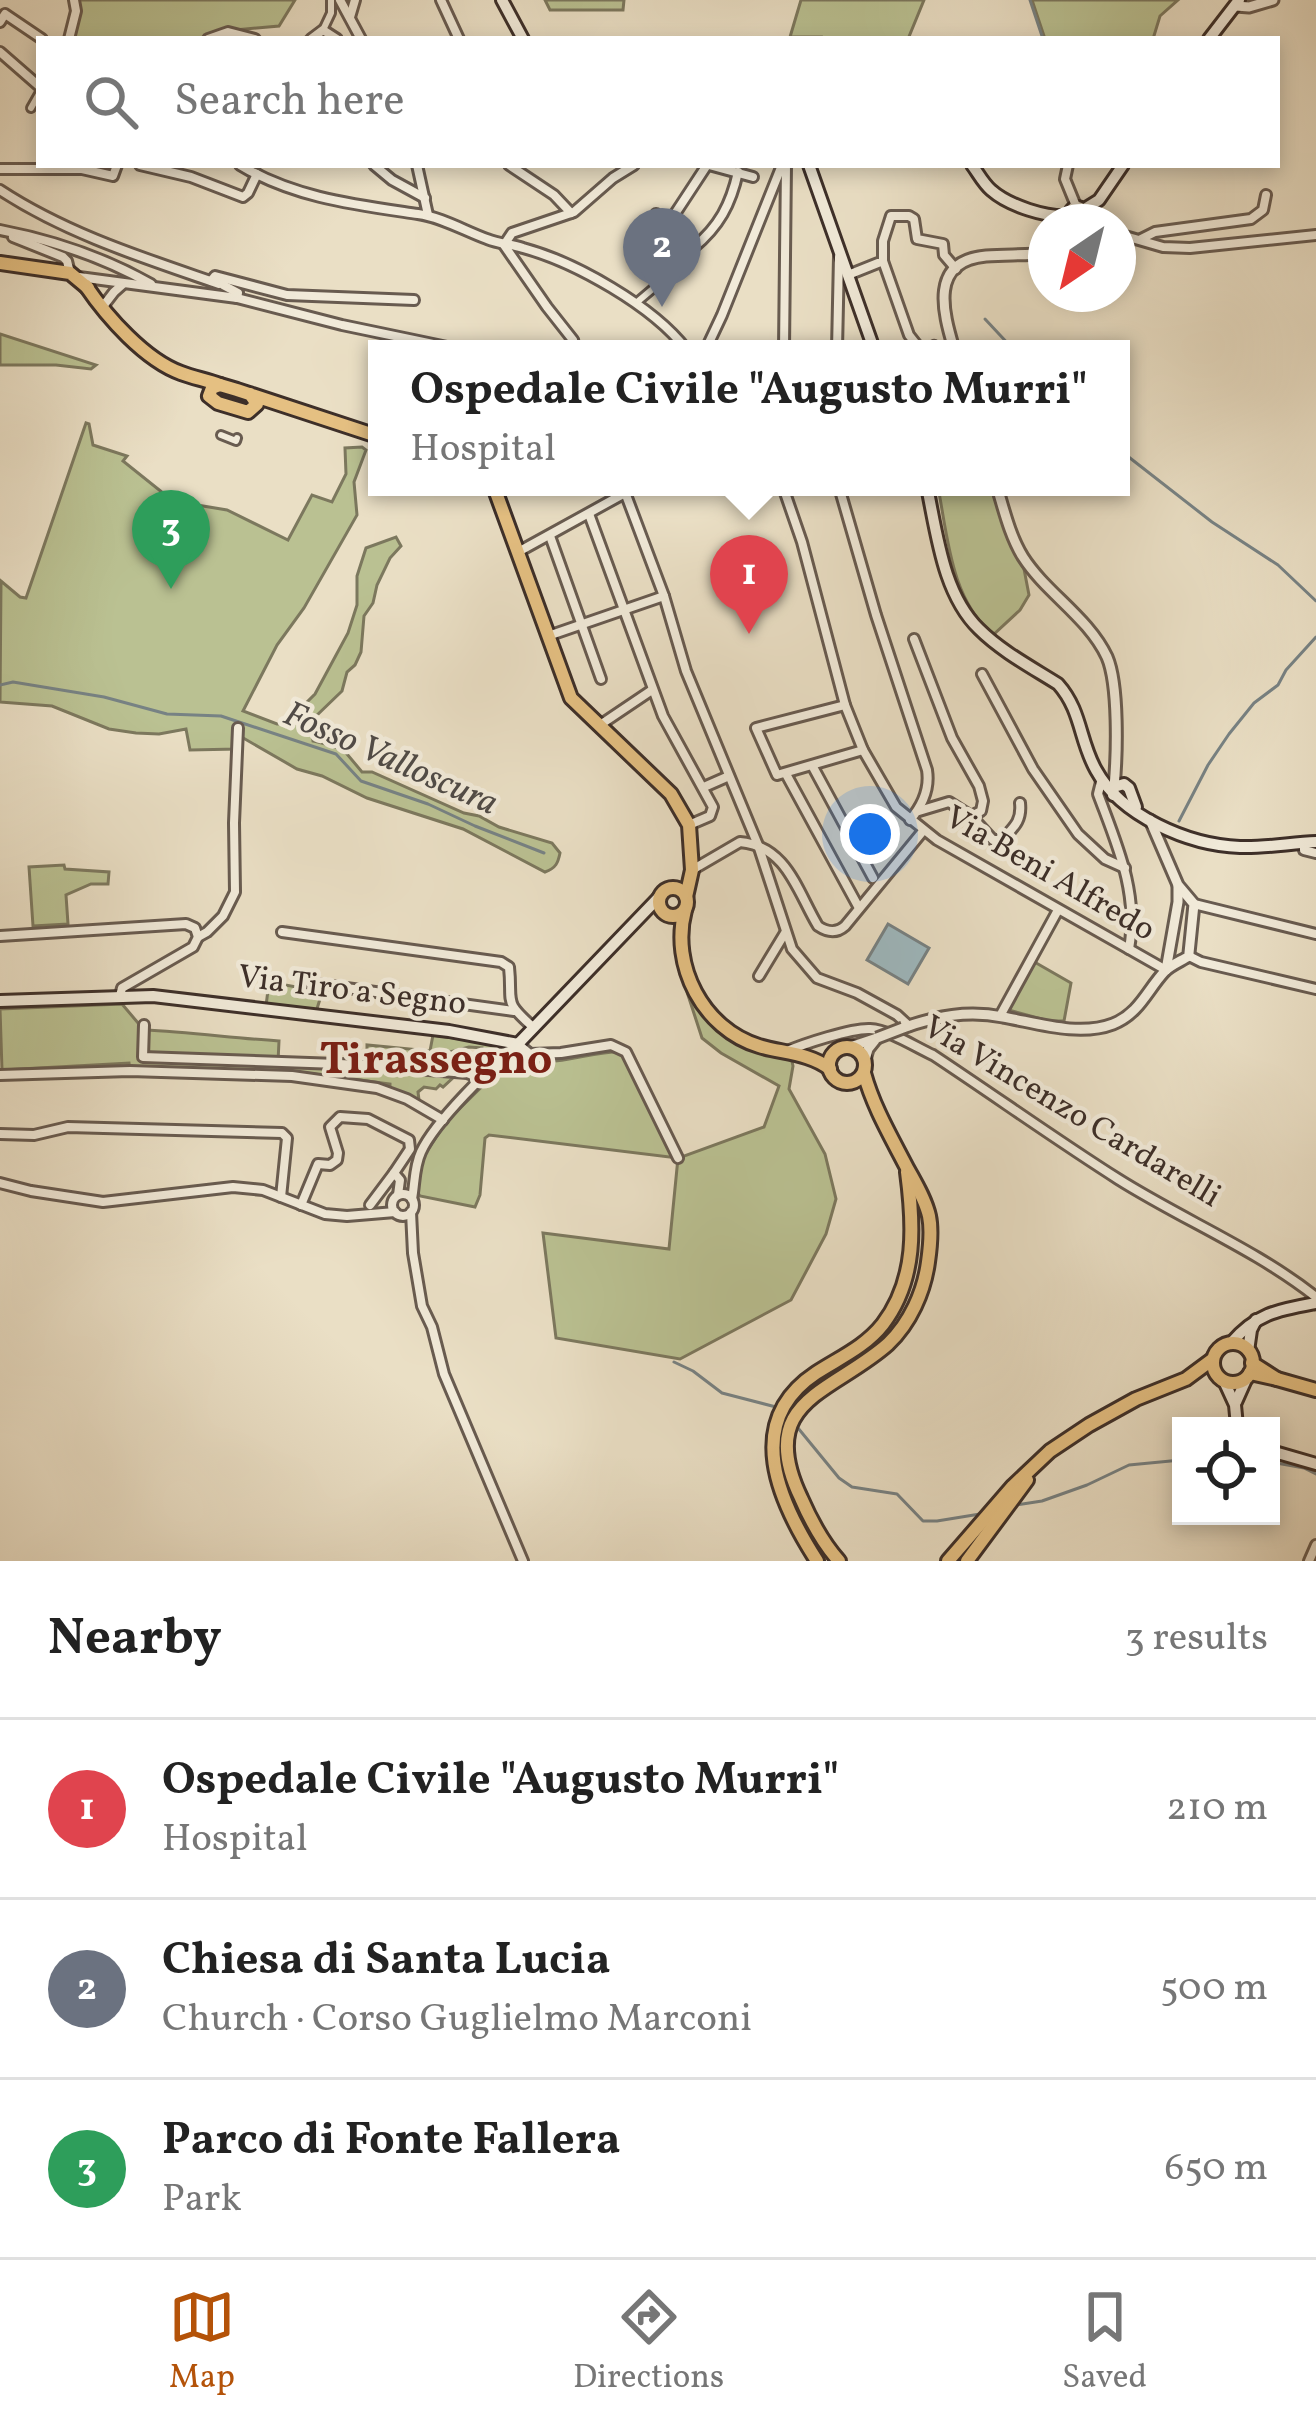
<!DOCTYPE html>
<meta charset="utf-8">
<style>
body{margin:0;font-family:Vollkorn,serif;background:#f2f2f2;color:#222}
.controls{position:absolute;right:36px;bottom:36px;display:grid;overflow:hidden;border-radius:0px;box-shadow:0 6px 18px #0003}
.controls button{width:108px;height:108px;display:grid;place-items:center;padding:0;border:0;border-bottom:3px solid #e0e0e0;background:#fff;color:#222;font:60px sans-serif}
.compass{position:absolute;left:1028px;top:204px;width:108px;height:108px;border-radius:50%;background:#fff;box-shadow:0 6px 18px #0003;rotate:215deg}
.you{position:absolute;left:870px;top:834px;width:42px;height:42px;margin:-30px;border:9px solid #fff;border-radius:50%;background:#1a73e8;box-shadow:0 0 0 18px #1a73e833}
.badge{display:grid;place-items:center;width:78px;height:78px;border-radius:50%;background:#b45309;color:#fff;font-size:39px;font-weight:700}
.pin{position:absolute;translate:-50% -99px;filter:drop-shadow(0 3px 6px #0008)}
.pin::after{content:'';position:absolute;top:63px;width:42px;height:36px;background:inherit;clip-path:polygon(0 0,100% 0,50% 100%)}
.popup{position:absolute;left:368px;top:340px;width:762px;height:156px;box-sizing:border-box;display:grid;place-content:center;border-radius:0px;background:#fff;filter:drop-shadow(0 3px 9px #0005);font-size:39px;white-space:nowrap;color:#767676}
.popup b{font-size:45px;color:#222}
.popup::after{content:'';position:absolute;left:50%;top:100%;margin-left:-24px;border:24px solid transparent;border-top-color:#fff}
.list{margin:0;padding:0;list-style:none}
h2{display:flex;justify-content:space-between;align-items:center;height:156px;margin:0;padding:0 48px;font-size:51px}
h2 small{font-size:39px;font-weight:400;color:#767676}
.list li{display:grid;grid-template-columns:78px 1fr auto;gap:36px;align-items:center;box-sizing:border-box;height:180px;padding:0 48px;border-top:3px solid #e0e0e0}
.list b{display:block;font-size:45px;white-space:nowrap}
.list p{margin:0;font-size:39px;white-space:nowrap;color:#767676}
.list em{font-size:39px;font-style:normal;color:#767676}
.icon{flex:none;width:66px;height:66px;fill:none;stroke:currentColor;stroke-width:2;stroke-linecap:round;stroke-linejoin:round}
.map{position:relative;flex:none;width:1316px;height:1561px;overflow:hidden}
.search{position:absolute;background:#fff;box-shadow:0 6px 18px #0003;left:36px;right:36px;top:36px;height:132px;display:flex;align-items:center;gap:30px;box-sizing:border-box;padding:0 42px;border-radius:0px;color:#767676;font-size:45px}
.sheet{height:696px;background:#fff}
nav{display:flex;justify-content:space-around;align-items:center;box-sizing:border-box;height:168px;border-top:3px solid #e0e0e0;background:#fff;font-size:33px;color:#767676}
nav a{display:grid;justify-items:center;gap:6px}
nav .on{color:#b45309}
.map>svg:first-child{display:block}
</style>
<div class="map">
<svg width="1316" height="1561" viewBox="0 0 1316 1561">
<rect width="100%" height="100%" fill="#eadfc5"/>
<filter id="stains"><feTurbulence type="fractalNoise" baseFrequency=".00167" numOctaves="4"/><feColorMatrix values="0 0 0 0 .2 0 0 0 0 .09 0 0 0 0 .02 0 0 0 .5 -.17"/></filter>
<radialGradient id="worn" r=".72"><stop offset=".6" stop-color="#630" stop-opacity="0"/><stop offset="1" stop-color="#630" stop-opacity=".3"/></radialGradient>
<g fill="#bac192" stroke="#7c785e" stroke-width="3">
<polygon points="76,0 295,0 279,26 224,31 198,39 72,39"/>
<polygon points="545,0 624,0 623,10 550,10"/>
<polygon points="801,0 924,0 908,39 825,39 822,37 790,37"/>
<polygon points="1032,0 1178,0 1160,16 1153,39 1045,39"/>
<polygon points="0,334 96,365 91,369 56,365 0,365"/>
<path d="M86 423 89 424 93 445 127 456 123 461 173 501 227 510 288 540 312 495 332 502 346 474 345 448 362 447 366 450 354 482 357 515 304 608 277 645 243 711 277 724H294L298 711 315 694 348 633 357 605V576L366 548 396 537 401 546 390 558 377 585 373 603 364 616 361 652 355 665 347 672 342 691 312 720 311 726 313 741C323 742 335 749 342 748L362 772H372L464 813 479 816 499 827 552 843 560 853C558 863 556 868 545 872L463 829 367 798 322 776 297 769 238 735 237 749 190 750 186 729 159 734 136 733 109 729 52 706 0 702 1 581 20 597 26 598Z"/>
<path d="M938 487H991L1006 534 1024 569 1029 595 1020 610 993 635C951 599 948 539 938 487Z"/>
<polygon points="64,865 65,869 109,872 108,884 91,884 66,895 68,924 33,926 29,867"/>
<polygon points="1031,960 1071,983 1064,1021 1049,1021 1005,1009"/>
<polygon points="269,982 313,990 316,997 320,999 316,1012 266,1006"/>
<path d="M687 992 702 1012 791 1057 793 1066 789 1089 825 1154 836 1199 826 1234 791 1300 680 1359 556 1338 543 1233 669 1249 678 1158 489 1135 485 1138 480 1195 475 1207 420 1196 416 1190 422 1159 446 1122 516 1053C523 1055 528 1059 534 1060 561 1066 597 1049 626 1052L679 1158 764 1127 779 1086 721 1053 702 1038Z"/>
<path d="M122 1004 144 1030C189 1032 233 1038 279 1041L278 1062 365 1070 456 1075 443 1087 440 1085 436 1089 424 1087 418 1092 419 1100 390 1088V1084L307 1073 292 1076 130 1071 129 1063 2 1070 0 1009Z"/>
<polygon points="433,1035 494,1044 499,1050 499,1054 482,1071 482,1048 469,1047 450,1052 450,1070 367,1063 367,1045 430,1051"/>
</g>
<polygon fill="#9eb9c0" stroke="#778284" stroke-width="3" points="888,924 929,948 908,984 867,960"/>
<g fill="none" stroke-linecap="round" stroke-linejoin="round">
<g stroke="#778284" stroke-width="3">
<polyline points="1030,0 1043,39"/>
<polyline points="985,319 1013,349"/>
<polyline points="1121,451 1212,522 1278,565 1316,601"/>
<polyline points="0,685 13,682 104,697 167,714 221,716 336,754 361,781 428,804 475,826 544,853"/>
<polyline points="1179,821 1208,765 1229,734 1254,703 1278,685 1286,670 1316,637"/>
<polyline points="674,1362 693,1371 722,1393 776,1407"/>
<polyline points="798,1428 839,1478 852,1487 897,1494 923,1521 937,1521 980,1514"/>
<polyline points="1271,1462 1304,1468 1316,1474"/>
<polyline points="1016,1505 1042,1501 1087,1485 1129,1465 1181,1460"/>
</g>
<g stroke="#685b50" stroke-width="12">
<g id="pedestrian">
<polyline points="323,30 331,13 331,0"/>
<polyline points="31,108 39,94"/>
<polyline points="636,303 675,270"/>
<polyline points="221,435 236,441 237,438"/>
</g>
</g>
<g stroke="#685b50" stroke-width="14">
<g id="minor">
<polyline points="340,0 361,39"/>
<polyline points="441,0 459,39"/>
<polyline points="350,17 355,0"/>
<polyline points="0,22 5,14 42,39"/>
<polyline points="69,39 76,11 74,0"/>
<polyline points="208,39 228,32 255,39"/>
<polyline points="311,39 323,30 337,39"/>
<polyline points="0,52 39,86"/>
<polyline points="140,165 191,177 243,197 248,193 257,174"/>
<path d="M240 165C294 198 357 205 418 214 441 217 465 231 487 239 499 244 511 244 523 248 575 262 653 306 686 349"/>
<polyline points="374,165 392,180 425,198"/>
<polyline points="417,165 428,215"/>
<polyline points="509,165 554,195 571,213"/>
<polyline points="709,165 753,177"/>
<polyline points="1068,165 1065,179 1076,206"/>
<polyline points="0,169 82,169 113,176 117,165"/>
<path d="M0 190C67 234 144 258 219 284"/>
<polyline points="1082,219 1087,222"/>
<polyline points="667,226 707,165"/>
<path d="M0 230C52 240 105 258 151 284"/>
<polyline points="1118,234 1163,247 1190,248 1316,235"/>
<polyline points="13,237 63,257 67,261 70,273"/>
<polyline points="1141,239 1155,232 1251,219 1263,210 1266,195"/>
<path d="M642 247 656 214 693 248C719 227 731 204 738 172"/>
<polyline points="883,261 909,335 920,349"/>
<polyline points="848,275 883,261 883,241 891,216 909,216 914,219 917,239 943,244 944,255 956,269"/>
<polyline points="79,277 237,298 342,325 457,349"/>
<polyline points="211,281 215,276 287,295 414,300"/>
<polyline points="223,285 238,293 237,298"/>
<polyline points="104,305 114,292 123,284"/>
<polyline points="565,349 573,340 547,307 504,245 512,233 574,212 613,178 634,165"/>
<polyline points="706,349 722,315 782,165"/>
<polyline points="784,349 786,165"/>
<polyline points="837,349 839,257"/>
<polyline points="929,349 934,346 937,349"/>
<polyline points="623,487 664,596 686,671 758,845 792,949 817,978 857,993 897,1015 909,1026"/>
<polyline points="783,487 802,542 845,705 863,750 896,807 937,840 1166,970"/>
<path d="M839 487 876 615 927 770C930 789 922 806 910 820"/>
<polyline points="589,514 663,716 713,807 710,816 689,825"/>
<polyline points="550,536 601,679"/>
<polyline points="518,552 625,493"/>
<polyline points="548,636 664,596"/>
<polyline points="914,639 952,738 979,786 983,801 981,811 971,816 949,802 919,811"/>
<polyline points="982,674 1033,769 1078,834 1105,859 1125,868"/>
<polyline points="845,705 756,728 777,775 863,750"/>
<polyline points="600,725 652,690"/>
<polyline points="813,767 873,878"/>
<polyline points="786,774 859,908"/>
<path d="M1101 782 1098 794C1117 845 1139 893 1129 949"/>
<polyline points="704,787 729,776"/>
<path d="M971 816 993 840H1002C1014 827 1022 821 1020 803"/>
<polyline points="1304,843 1304,850 1316,853"/>
<path d="M692 870 740 842C787 846 797 891 818 926 827 932 836 934 845 926L923 831"/>
<polyline points="1194,904 1316,934"/>
<path d="M282 932 501 962 509 967C513 1004 502 1000 534 1028"/>
<polyline points="0,936 186,924 195,928 198,937 193,947 122,988 120,996"/>
<polyline points="198,937 207,932 223,916 235,892 234,823 238,728"/>
<polyline points="1189,956 1201,962 1316,989"/>
<polyline points="759,976 785,933"/>
<polyline points="310,983 514,1011"/>
<polyline points="1000,1016 1058,910"/>
<polyline points="144,1025 143,1057 365,1065 467,1073 483,1079"/>
<path d="M785 1052C803 1044 852 1028 870 1029 890 1030 915 1047 933 1055 995 1096 1055 1139 1118 1179 1183 1220 1255 1249 1316 1297"/>
<polyline points="0,1075 130,1071 292,1076 377,1088 407,1099 443,1120"/>
<polyline points="0,1134 34,1135 68,1127 282,1133 287,1138 281,1197"/>
<polyline points="0,1183 31,1191 103,1202 233,1187 263,1190 325,1214 347,1216 395,1212"/>
<circle cx="403" cy="1205" r="11"/>
<path d="M412 1199C415 1183 414 1167 421 1152 435 1121 492 1066 518 1044L530 1054 561 1053 611 1045 626 1052 678 1158"/>
<polyline points="301,1205 318,1164 330,1165 337,1160 338,1153 330,1127 340,1117 368,1119 409,1140 410,1149 394,1173 400,1180 398,1195"/>
<polyline points="370,1205 394,1173"/>
<polyline points="411,1212 413,1253 422,1306 432,1327 444,1374 523,1561"/>
<polyline points="1309,1561 1316,1545"/>
</g>
</g>
<g stroke="#685b50" stroke-width="15">
<g id="tertiary">
<polyline points="1236,6 1249,7 1273,0"/>
<path d="M954 349C943 312 929 261 986 256 1006 254 1026 256 1046 253"/>
<path d="M997 487C1004 510 1010 536 1023 557 1046 593 1088 617 1107 657 1119 685 1117 755 1114 787"/>
<polyline points="1166,970 1178,902 1178,886"/>
<path d="M903 1028C936 1016 968 1010 1003 1017 1037 1023 1079 1037 1113 1024 1140 1013 1147 990 1165 971 1171 965 1181 961 1189 956V953L1194 904 1178 885 1150 820"/>
<polyline points="850,1047 877,1038"/>
<polyline points="865,1060 868,1049 876,1039"/>
</g>
</g>
<g stroke="#3d2f29" stroke-width="16">
<g id="secondary">
<polyline points="502,0 523,39"/>
<polyline points="1209,39 1239,0"/>
<polyline points="809,165 874,349"/>
<path d="M972 165C978 173 983 183 991 190 1009 206 1047 218 1070 216"/>
<circle cx="1077" cy="214" r="7"/>
<polyline points="1083,210 1099,200 1123,165"/>
<path d="M927 487C937 534 943 594 979 629 1001 651 1031 667 1058 684 1082 711 1079 740 1096 770 1121 816 1188 845 1240 847 1265 848 1291 843 1316 842"/>
<polyline points="1113,795 1114,787 1124,784 1129,788 1136,807"/>
<polyline points="0,1001 153,996 449,1031 518,1044 661,895"/>
<path d="M1231 1343C1257 1313 1278 1310 1316 1303"/>
<polyline points="1248,1351 1251,1330 1256,1320"/>
<polyline points="1224,1381 1235,1405 1237,1426"/>
<polyline points="1236,1402 1248,1375"/>
<polyline points="1271,1451 1316,1464"/>
</g>
</g>
<g stroke="#3d2f29" stroke-width="18">
<g id="primary">
<polyline points="0,263 70,273 88,288"/>
<path d="M86 286C107 317 145 360 181 373 194 378 207 380 220 385"/>
<polyline points="250,394 257,404 248,412 218,403 209,396 212,388 220,385 237,390 377,436"/>
<polyline points="494,487 571,698 671,794 689,825 692,870 686,897"/>
<circle cx="673" cy="902" r="14"/>
<path d="M685 910C670 965 703 1029 759 1046 782 1053 810 1053 830 1069"/>
<circle cx="847" cy="1065" r="18"/>
<circle cx="1233" cy="1363" r="20"/>
<polyline points="1250,1373 1277,1379 1252,1363"/>
<polyline points="1277,1379 1316,1390"/>
<path d="M817 1561C779 1502 742 1422 816 1373 839 1358 865 1347 883 1324 917 1279 914 1225 907 1172"/>
<path d="M839 1561C822 1542 811 1521 801 1498 754 1400 833 1393 888 1344 910 1323 924 1292 928 1262 930 1248 932 1230 929 1216 925 1198 914 1181 906 1166 890 1135 873 1106 864 1073"/>
<polyline points="948,1561 1013,1486 1050,1451 1089,1425 1136,1399 1186,1379 1213,1359"/>
<polyline points="967,1561 1027,1480"/>
</g>
</g>
<use href="#pedestrian" stroke="#f1ead9" stroke-width="6"/>
<use href="#minor" stroke="#f1ead9" stroke-width="8"/>
<use href="#tertiary" stroke="#f1ead9" stroke-width="9"/>
<use href="#secondary" stroke="#f1ead9" stroke-width="10"/>
<use href="#primary" stroke="#e5c082" stroke-width="12"/>
<g stroke="#685b50" stroke-width="15" stroke-linecap="butt">
<polyline id="tertiary-bridge" points="877,1038 903,1028"/>
</g>
<use href="#tertiary-bridge" stroke="#f1ead9" stroke-width="9"/>
</g>
<g text-anchor="middle" dominant-baseline="central" stroke-width="9" stroke-linejoin="round" paint-order="stroke">
<g font-size="33" fill="#3d2f29" stroke="#f1ead9">
<text transform="translate(1049 875) rotate(30)">Via Beni Alfredo</text>
<text transform="translate(352 992) rotate(7)">Via Tiro a Segno</text>
<text transform="translate(1071 1113) rotate(31)">Via Vincenzo Cardarelli</text>
</g>
<g font-size="36" font-style="italic" fill="#504b47" stroke="#f1ead9">
<text transform="translate(390 760) rotate(24)">Fosso Valloscura</text>
</g>
<g font-size="45" font-weight="bold" fill="#7a1f14" stroke="#f1ead9">
<text x="436" y="1061">Tirassegno</text>
</g>
</g>
<rect width="100%" height="100%" filter="url(#stains)"/>
<rect width="100%" height="100%" fill="url(#worn)"/>
</svg>
<div class="controls">
<button><svg class="icon" aria-label="locate" viewBox="0 0 24 24"><circle cx="12" cy="12" r="6"/><path d="M12 2v4M12 18v4M2 12h4M18 12h4"/></svg></button>
</div>
<svg class="compass" viewBox="-18 -18 36 36"><path d="M0-13l5 13h-10z" fill="#e53935"/><path d="M0 13l5-13h-10z" fill="#767676"/></svg>
<div class="you"></div>
<div class="pin badge" style="left:749px;top:634px;background:#e0444e">1</div>
<div class="popup"><b>Ospedale Civile &quot;Augusto Murri&quot;</b>Hospital</div>
<div class="pin badge" style="left:662px;top:307px;background:#6b7280">2</div>
<div class="pin badge" style="left:171px;top:589px;background:#2e9e5b">3</div>
<div class="search"><svg class="icon" aria-label="search" viewBox="0 0 24 24"><circle cx="10" cy="10" r="6"/><path d="M15 15l6 6"/></svg>Search here</div>
</div>
<section class="sheet">
<h2>Nearby<small>3 results</small></h2>
<ul class="list">
<li><span class="badge" style="background:#e0444e">1</span><div><b>Ospedale Civile &quot;Augusto Murri&quot;</b><p>Hospital</p></div><em>210 m</em></li>
<li><span class="badge" style="background:#6b7280">2</span><div><b>Chiesa di Santa Lucia</b><p>Church · Corso Guglielmo Marconi</p></div><em>500 m</em></li>
<li><span class="badge" style="background:#2e9e5b">3</span><div><b>Parco di Fonte Fallera</b><p>Park</p></div><em>650 m</em></li>
</ul>
</section>
<nav>
<a class="on"><svg class="icon" aria-label="map" viewBox="0 0 24 24"><path d="M3 6l6-2 6 2 6-2v14l-6 2-6-2-6 2zM9 4v14M15 6v14"/></svg>Map</a>
<a><svg class="icon" aria-label="directions" viewBox="0 0 24 24"><path d="M12 3l9 9-9 9-9-9zM9 14v-3h6M13 9l2 2-2 2"/></svg>Directions</a>
<a><svg class="icon" aria-label="saved" viewBox="0 0 24 24"><path d="M7 4h10v16l-5-4-5 4z"/></svg>Saved</a>
</nav>
